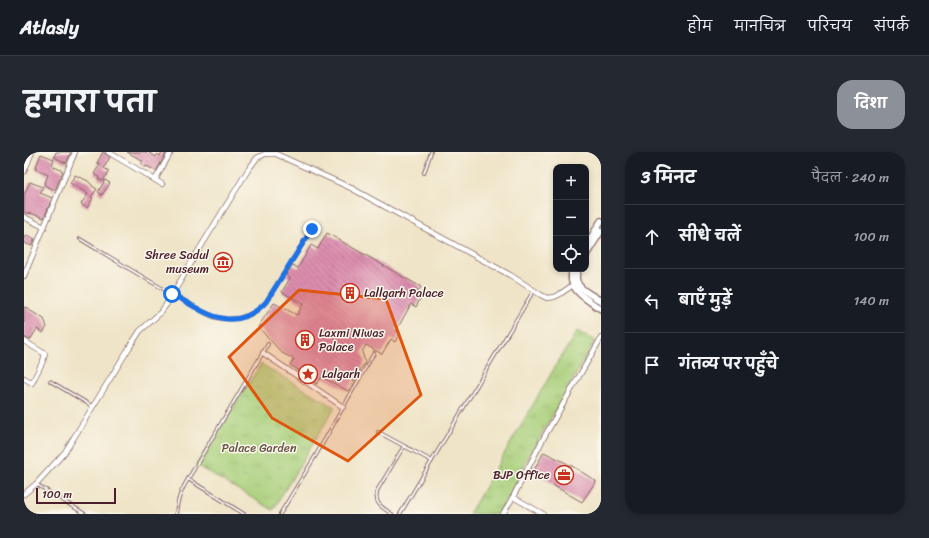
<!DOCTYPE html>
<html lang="hi">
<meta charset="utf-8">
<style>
body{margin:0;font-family:Sriracha,"Playpen Sans Deva",sans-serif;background:#242831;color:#f1f3f6}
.controls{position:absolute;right:12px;top:12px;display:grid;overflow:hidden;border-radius:8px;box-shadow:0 2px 6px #0003}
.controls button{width:36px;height:36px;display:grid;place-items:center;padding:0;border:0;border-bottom:1px solid #363941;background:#171b24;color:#f1f3f6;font:20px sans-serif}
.scale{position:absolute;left:12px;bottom:10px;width:80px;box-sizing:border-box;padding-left:4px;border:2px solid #4a1f2b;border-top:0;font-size:11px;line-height:14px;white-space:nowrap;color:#4a1f2b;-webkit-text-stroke:3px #fbf7ec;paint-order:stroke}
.stop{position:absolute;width:12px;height:12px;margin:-9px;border:3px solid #1a73e8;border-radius:50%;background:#fff}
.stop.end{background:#1a73e8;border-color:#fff;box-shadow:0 1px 4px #0008}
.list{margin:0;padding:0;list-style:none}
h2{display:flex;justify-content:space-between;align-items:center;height:52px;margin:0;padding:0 16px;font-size:17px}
h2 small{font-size:13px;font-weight:400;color:#9ea1a6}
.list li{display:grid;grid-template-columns:26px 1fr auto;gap:12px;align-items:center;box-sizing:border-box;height:64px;padding:0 16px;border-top:1px solid #363941}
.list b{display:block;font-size:15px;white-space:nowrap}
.list em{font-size:13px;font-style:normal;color:#9ea1a6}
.icon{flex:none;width:22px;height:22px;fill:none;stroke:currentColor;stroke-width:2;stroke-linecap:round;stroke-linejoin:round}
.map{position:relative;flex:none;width:577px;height:362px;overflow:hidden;border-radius:16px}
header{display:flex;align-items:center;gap:24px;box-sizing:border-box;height:56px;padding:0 20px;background:#171b24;border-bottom:1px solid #363941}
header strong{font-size:19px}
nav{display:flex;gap:22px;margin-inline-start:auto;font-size:14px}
.intro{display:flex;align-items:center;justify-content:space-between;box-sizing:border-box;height:96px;padding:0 24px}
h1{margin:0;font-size:28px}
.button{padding:10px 18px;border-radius:16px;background:#8c9099;color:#fff;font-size:14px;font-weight:700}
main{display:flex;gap:24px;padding:0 24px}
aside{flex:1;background:#171b24;border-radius:16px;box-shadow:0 2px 6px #0003}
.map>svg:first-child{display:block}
</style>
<header>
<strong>Atlasly</strong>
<nav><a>होम</a><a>मानचित्र</a><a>परिचय</a><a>संपर्क</a></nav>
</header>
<div class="intro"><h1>हमारा पता</h1><a class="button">दिशा</a></div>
<main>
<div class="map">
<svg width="577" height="362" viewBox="0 0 577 362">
<defs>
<pattern id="grass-tufts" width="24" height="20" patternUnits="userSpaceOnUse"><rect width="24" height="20" fill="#a9cf7a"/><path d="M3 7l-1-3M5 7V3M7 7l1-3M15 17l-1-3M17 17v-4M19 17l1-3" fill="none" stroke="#93b16a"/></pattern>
<pattern id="building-back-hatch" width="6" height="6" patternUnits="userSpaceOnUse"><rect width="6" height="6" fill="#db8dae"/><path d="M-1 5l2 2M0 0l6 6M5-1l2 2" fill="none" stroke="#b4738e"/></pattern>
</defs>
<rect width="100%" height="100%" fill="#fbf7ec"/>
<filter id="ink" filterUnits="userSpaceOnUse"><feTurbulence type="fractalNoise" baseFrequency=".025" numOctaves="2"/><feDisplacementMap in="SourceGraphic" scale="8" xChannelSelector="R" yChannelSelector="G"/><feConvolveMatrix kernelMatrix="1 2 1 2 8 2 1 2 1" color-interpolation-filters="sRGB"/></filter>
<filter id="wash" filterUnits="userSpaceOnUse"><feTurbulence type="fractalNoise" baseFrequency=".012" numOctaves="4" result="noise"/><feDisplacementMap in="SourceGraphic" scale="16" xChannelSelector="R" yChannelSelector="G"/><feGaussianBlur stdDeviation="0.9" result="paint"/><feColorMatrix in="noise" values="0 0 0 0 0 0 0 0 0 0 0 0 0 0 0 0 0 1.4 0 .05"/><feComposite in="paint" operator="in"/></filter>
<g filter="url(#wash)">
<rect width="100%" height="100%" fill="#efe4c7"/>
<g fill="url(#grass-tufts)" stroke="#7a7752">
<polygon points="553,179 571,189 502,310 485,345 475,362 445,362 531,215"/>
<polygon points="237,212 311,255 249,358 172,313"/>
</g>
<g id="blocks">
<g fill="url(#building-back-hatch)">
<polygon points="32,0 47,0 42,11 30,5"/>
<polygon points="79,0 86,5 80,16 85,19 79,29 74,27 75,25 70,22 76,12 73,11"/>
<polygon points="103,0 124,0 132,5 133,2 136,4 138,0 143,0 132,19 123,14 122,15 117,12 119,9"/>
<polygon points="17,2 30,7 28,14 39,19 31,38 20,33 24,23 11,17"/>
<polygon points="51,23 64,29 68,33 68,34 73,37 67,45 69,46 63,56 57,52 64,42 46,31"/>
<polygon points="81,28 86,31 78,43 74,40"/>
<polygon points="6,30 19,35 16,41 28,46 20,66 6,61 5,62 0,60 0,43"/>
<polygon points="303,81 397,135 392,142 397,145 392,155 387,152 372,179 376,181 371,190 367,187 358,202 342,193 338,200 341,210 324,239 298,225 293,232 285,226 284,227 275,221 276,219 266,213 270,207 258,201 234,175 250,151 273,163 279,152 258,140 266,126 262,123 268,113 274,116 287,93 294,97"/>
<polygon points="0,83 11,87 8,94 0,91"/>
<polygon points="0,155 6,157 5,158 20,167 23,175 19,181 13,177 6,188 0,185"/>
<polygon points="520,300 548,314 572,329 558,350 532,335 510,318"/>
</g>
</g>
</g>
<g filter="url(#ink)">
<use href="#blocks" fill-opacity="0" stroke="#846462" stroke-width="1"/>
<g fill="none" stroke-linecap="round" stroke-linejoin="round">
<g stroke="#846462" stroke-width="4">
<g id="service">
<polyline points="400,21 407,0"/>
<path d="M56 87C91 108 126 130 162 150 174 156 187 167 201 167 218 168 231 162 242 150L288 77"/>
<polyline points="26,229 68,254"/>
<polyline points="354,280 408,309"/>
<polyline points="164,327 220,362"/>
<polyline points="12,332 61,362"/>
<path d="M152 362C153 348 157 339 164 327L244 192"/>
<polyline points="256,362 292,303 350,201"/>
<path d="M368 362C357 355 349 351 354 337L380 294"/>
<polyline points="376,362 510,138"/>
</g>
</g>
<g stroke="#846462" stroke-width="6">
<g id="minor">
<polyline points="84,0 138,32"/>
<polyline points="0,20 8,0"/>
<polyline points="131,28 147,0"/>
<polyline points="0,65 20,75"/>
<polyline points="0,124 51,0"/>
<polyline points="0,189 21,202 19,209 8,231 0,226"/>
<polyline points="239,201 319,255"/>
<polyline points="0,342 12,332 41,300 105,196 116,179 136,161 142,153 173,101 224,18 233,6 241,2 252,2 327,36 486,123 517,143 523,146 530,145 536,142 549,133"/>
<polyline points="489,345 519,362"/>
<polyline points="479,362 489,345 519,287 577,186"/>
</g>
</g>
<g stroke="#846462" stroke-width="8">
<g id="tertiary">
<polyline points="562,94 577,69"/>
<polyline points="562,103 577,79"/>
<path d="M549 117C541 137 564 148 577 157"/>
<path d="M554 117C546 135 565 141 577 149"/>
</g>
</g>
<use href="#service" stroke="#fff" stroke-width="2"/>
<use href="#minor" stroke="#fff" stroke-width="4.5"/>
<use href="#tertiary" stroke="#fff" stroke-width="5.5"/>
</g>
</g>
<g fill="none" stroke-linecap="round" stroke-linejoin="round" filter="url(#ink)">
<path stroke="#1a73e8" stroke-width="5" d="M148 142C180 160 210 184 242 150L288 77"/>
</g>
<path fill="#e0560e" fill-opacity="0.2" stroke="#e0560e" stroke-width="3" stroke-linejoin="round" d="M275 138 362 147 397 243 324 309 248 266 205 205Z"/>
<defs>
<g id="museum-ring" transform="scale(1)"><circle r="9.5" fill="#fbf7ec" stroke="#c8321e" stroke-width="1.5"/><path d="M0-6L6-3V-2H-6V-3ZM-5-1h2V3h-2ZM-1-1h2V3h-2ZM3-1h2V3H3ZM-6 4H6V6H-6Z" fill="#c8321e"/></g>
<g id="building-ring" transform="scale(1)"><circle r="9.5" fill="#fbf7ec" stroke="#c8321e" stroke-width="1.5"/><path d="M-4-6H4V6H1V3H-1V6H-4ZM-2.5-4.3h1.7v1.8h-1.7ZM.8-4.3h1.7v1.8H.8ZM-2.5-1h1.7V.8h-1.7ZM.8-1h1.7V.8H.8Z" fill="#c8321e"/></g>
<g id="sight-ring" transform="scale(1)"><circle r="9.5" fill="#fbf7ec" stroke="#c8321e" stroke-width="1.5"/><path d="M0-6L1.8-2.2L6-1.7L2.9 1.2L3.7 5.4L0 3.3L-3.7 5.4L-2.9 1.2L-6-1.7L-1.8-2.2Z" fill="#c8321e"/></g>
<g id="office-ring" transform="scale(1)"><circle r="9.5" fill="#fbf7ec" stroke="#c8321e" stroke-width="1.5"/><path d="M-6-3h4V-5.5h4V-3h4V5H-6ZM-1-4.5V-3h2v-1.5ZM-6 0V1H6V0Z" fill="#c8321e"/></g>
</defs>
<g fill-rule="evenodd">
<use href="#museum-ring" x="199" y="110"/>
<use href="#building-ring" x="326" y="141"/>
<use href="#building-ring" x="281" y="188"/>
<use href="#sight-ring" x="284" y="222"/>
<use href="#office-ring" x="540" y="323"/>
</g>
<g text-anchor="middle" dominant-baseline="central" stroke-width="3" stroke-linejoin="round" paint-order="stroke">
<g font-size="12" fill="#4a1f2b" stroke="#fbf7ec" text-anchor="start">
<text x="185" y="103" text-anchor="end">Shree Sadul<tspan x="185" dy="14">museum</tspan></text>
<text x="340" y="141">Lallgarh Palace</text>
<text x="295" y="181">Laxmi Niwas<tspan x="295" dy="14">Palace</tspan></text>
<text x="298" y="222">Lalgarh</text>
<text x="526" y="323" text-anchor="end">BJP Office</text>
</g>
<g font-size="12" fill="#665443" stroke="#fbf7ec">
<text x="235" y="296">Palace Garden</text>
</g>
</g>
</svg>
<div class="controls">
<button>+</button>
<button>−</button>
<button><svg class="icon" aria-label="locate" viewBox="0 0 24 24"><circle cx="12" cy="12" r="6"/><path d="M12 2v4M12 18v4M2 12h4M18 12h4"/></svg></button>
</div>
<div class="scale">100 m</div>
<div class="stop" style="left:148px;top:142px"></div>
<div class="stop end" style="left:288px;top:77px"></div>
</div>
<aside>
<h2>3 मिनट<small>पैदल · 240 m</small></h2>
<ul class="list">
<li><svg class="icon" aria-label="ahead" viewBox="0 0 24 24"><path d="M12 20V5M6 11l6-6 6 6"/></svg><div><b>सीधे चलें</b></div><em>100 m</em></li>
<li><svg class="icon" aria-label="left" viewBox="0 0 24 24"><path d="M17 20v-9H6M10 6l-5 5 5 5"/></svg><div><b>बाएँ मुड़ें</b></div><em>140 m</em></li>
<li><svg class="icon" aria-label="arrive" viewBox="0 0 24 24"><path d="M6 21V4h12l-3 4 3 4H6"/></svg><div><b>गंतव्य पर पहुँचे</b></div></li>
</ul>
</aside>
</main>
